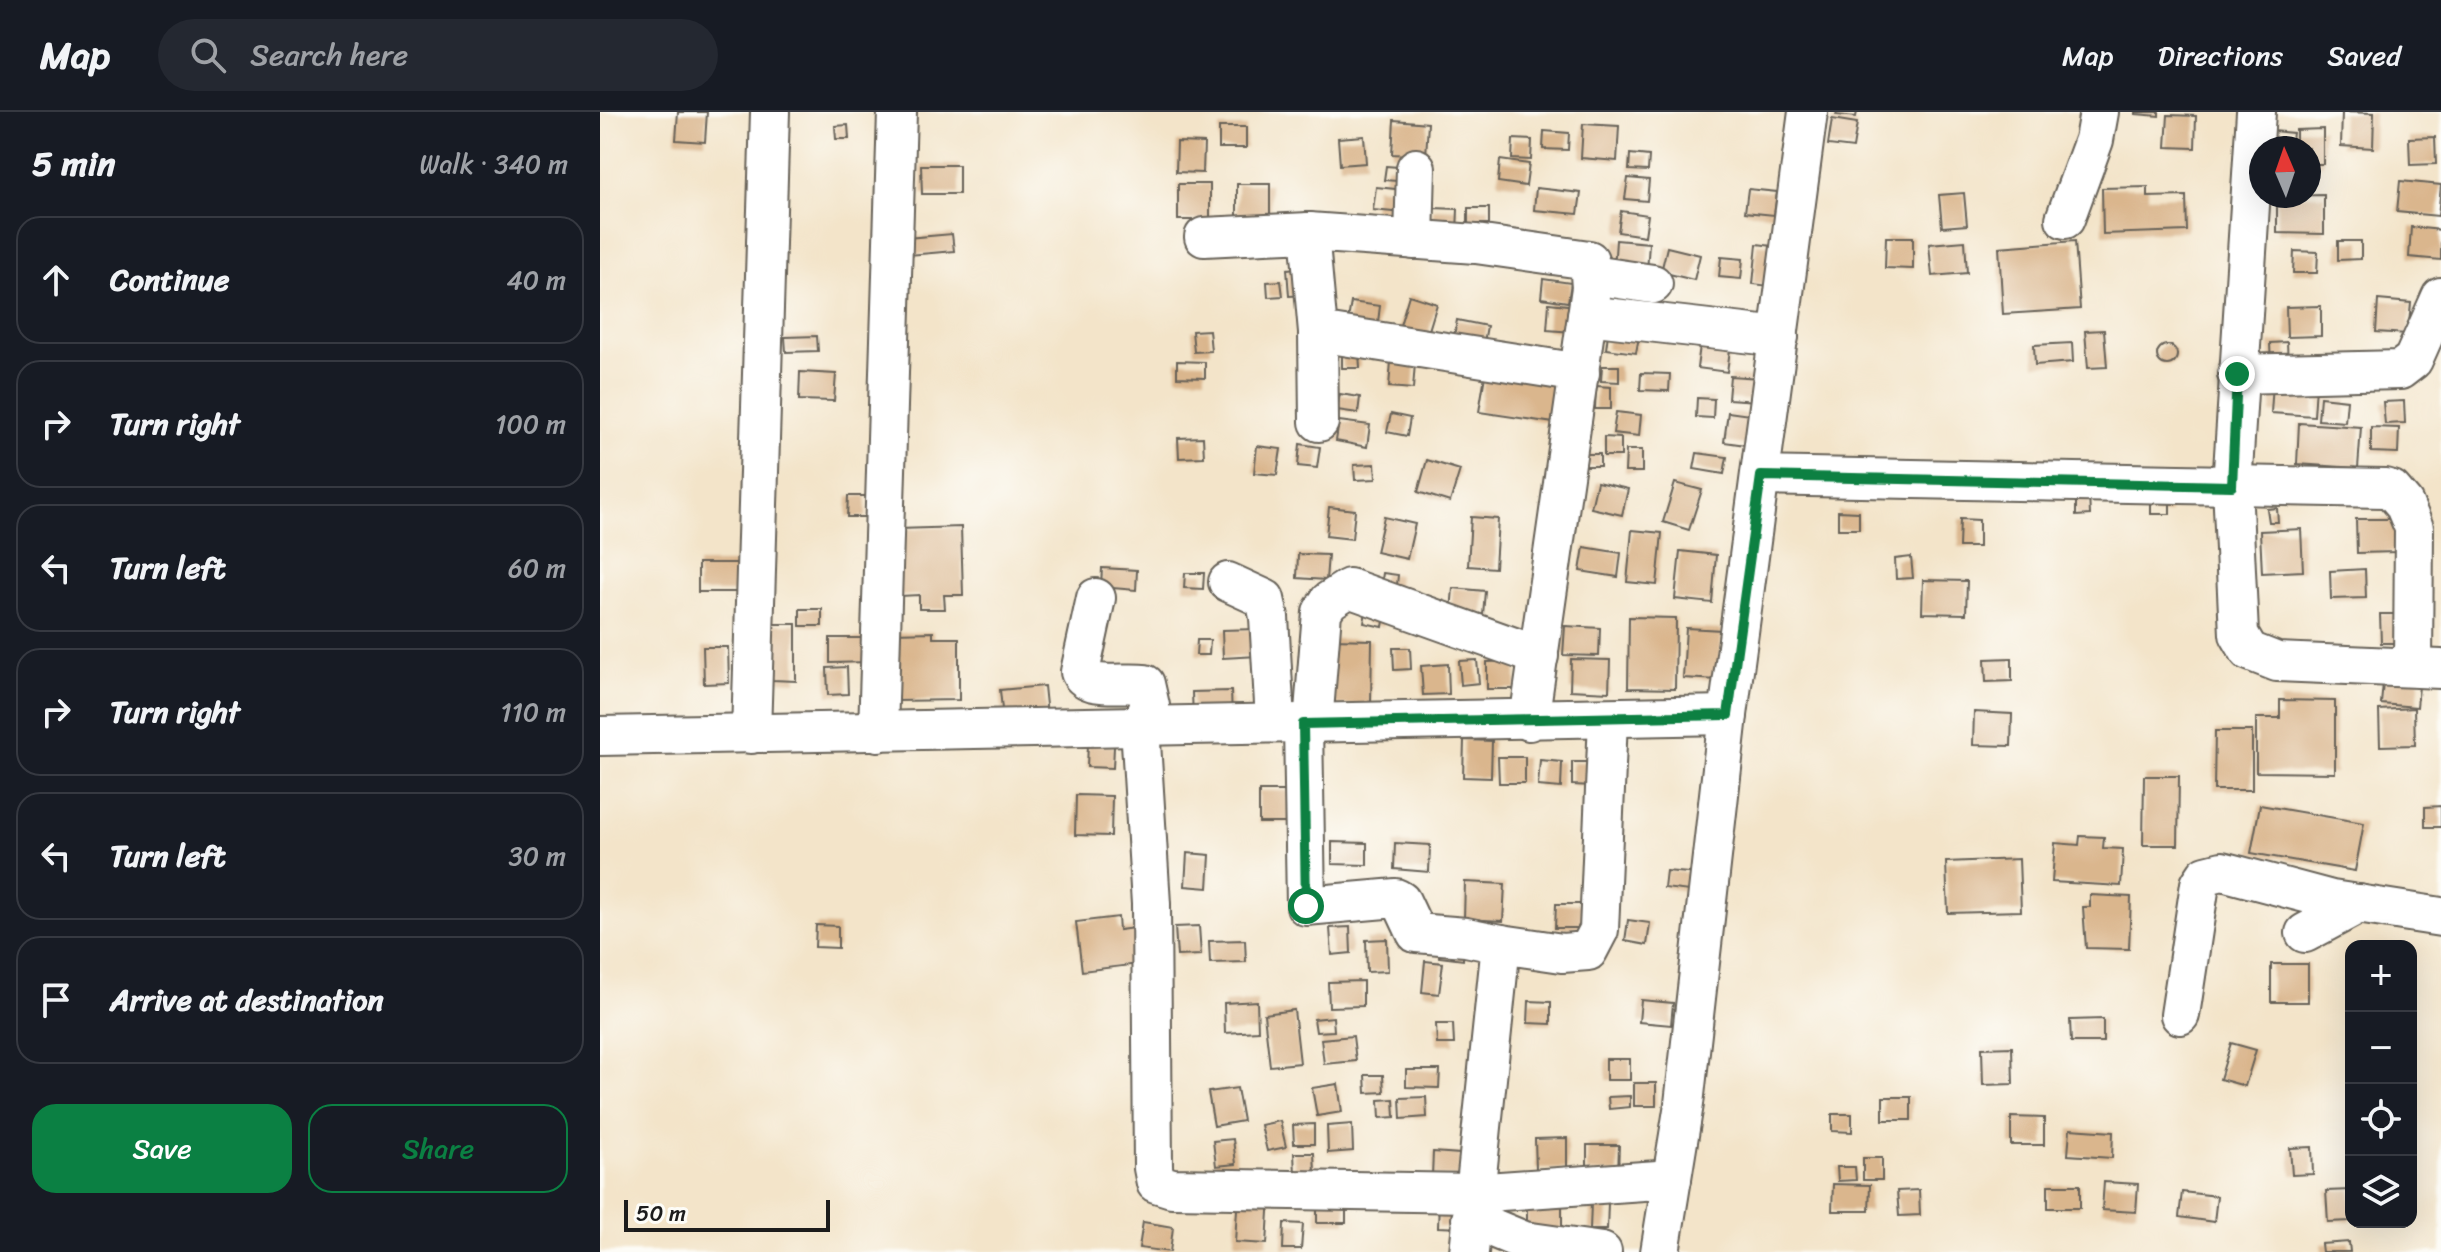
<!DOCTYPE html>
<meta charset="utf-8">
<style>
body{margin:0;font-family:Sriracha,sans-serif;background:#242831;color:#f1f3f6}
.controls{position:absolute;right:24px;bottom:24px;display:grid;overflow:hidden;border-radius:16px;box-shadow:0 8px 32px #0002}
.controls button{width:72px;height:72px;display:grid;place-items:center;padding:0;border:0;border-bottom:2px solid #363941;background:#171b24;color:#f1f3f6;font:40px sans-serif}
.compass{position:absolute;left:1649px;top:24px;width:72px;height:72px;border-radius:50%;background:#171b24;box-shadow:0 8px 32px #0002;rotate:358deg}
.scale{position:absolute;left:24px;bottom:20px;width:206px;box-sizing:border-box;padding-left:8px;border:4px solid #1c1c1c;border-top:0;font-size:22px;line-height:28px;white-space:nowrap;color:#1c1c1c;-webkit-text-stroke:6px #fdfcf7;paint-order:stroke}
.stop{position:absolute;width:24px;height:24px;margin:-18px;border:6px solid #0b8043;border-radius:50%;background:#fff}
.stop.end{background:#0b8043;border-color:#fff;box-shadow:0 2px 8px #0008}
.list{margin:0;padding:0;list-style:none}
h2{display:flex;justify-content:space-between;align-items:center;height:104px;margin:0;padding:0 32px;font-size:34px}
h2 small{font-size:26px;font-weight:400;color:#9ea1a6}
.list li{display:grid;grid-template-columns:52px 1fr auto;gap:24px;align-items:center;box-sizing:border-box;height:128px;margin:0 16px 16px;padding:0 16px;border:2px solid #363941;border-radius:24px}
.list b{display:block;font-size:30px;white-space:nowrap}
.list em{font-size:26px;font-style:normal;color:#9ea1a6}
.actions{display:flex;gap:16px;padding:24px 32px}
.actions a{flex:1;padding:18px 0;border:2px solid #0b8043;border-radius:24px;text-align:center;font-size:28px;color:#0b8043}
.actions .main{background:#0b8043;color:#fff}
.icon{flex:none;width:44px;height:44px;fill:none;stroke:currentColor;stroke-width:2;stroke-linecap:round;stroke-linejoin:round}
.map{position:relative;flex:none;width:1841px;height:1140px;overflow:hidden}
header{display:flex;align-items:center;gap:48px;box-sizing:border-box;height:112px;padding:0 40px;background:#171b24;border-bottom:2px solid #363941}
header strong{font-size:38px}
nav{display:flex;gap:44px;margin-inline-start:auto;font-size:28px}
.search{width:560px;height:72px;background:#242831;display:flex;align-items:center;gap:20px;box-sizing:border-box;padding:0 28px;border-radius:44px;color:#9ea1a6;font-size:30px}
main{display:flex}
aside{flex:1;background:#171b24}
.map>svg:first-child{display:block}
</style>
<header>
<strong>Map</strong>
<div class="search"><svg class="icon" aria-label="search" viewBox="0 0 24 24"><circle cx="10" cy="10" r="6"/><path d="M15 15l6 6"/></svg>Search here</div>
<nav><a>Map</a><a>Directions</a><a>Saved</a></nav>
</header>
<main>
<aside>
<h2>5 min<small>Walk · 340 m</small></h2>
<ul class="list">
<li><svg class="icon" aria-label="ahead" viewBox="0 0 24 24"><path d="M12 20V5M6 11l6-6 6 6"/></svg><div><b>Continue</b></div><em>40 m</em></li>
<li><svg class="icon" aria-label="right" viewBox="0 0 24 24"><path d="M7 20v-9h11M14 6l5 5-5 5"/></svg><div><b>Turn right</b></div><em>100 m</em></li>
<li><svg class="icon" aria-label="left" viewBox="0 0 24 24"><path d="M17 20v-9H6M10 6l-5 5 5 5"/></svg><div><b>Turn left</b></div><em>60 m</em></li>
<li><svg class="icon" aria-label="right" viewBox="0 0 24 24"><path d="M7 20v-9h11M14 6l5 5-5 5"/></svg><div><b>Turn right</b></div><em>110 m</em></li>
<li><svg class="icon" aria-label="left" viewBox="0 0 24 24"><path d="M17 20v-9H6M10 6l-5 5 5 5"/></svg><div><b>Turn left</b></div><em>30 m</em></li>
<li><svg class="icon" aria-label="arrive" viewBox="0 0 24 24"><path d="M6 21V4h12l-3 4 3 4H6"/></svg><div><b>Arrive at destination</b></div></li>
</ul>
<div class="actions"><a class="main">Save</a><a>Share</a></div>
</aside>
<div class="map">
<svg width="1841" height="1140" viewBox="0 0 1841 1140">
<rect width="100%" height="100%" fill="#fdfcf7"/>
<filter id="ink" filterUnits="userSpaceOnUse"><feTurbulence type="fractalNoise" baseFrequency=".0125" numOctaves="2"/><feDisplacementMap in="SourceGraphic" scale="16" xChannelSelector="R" yChannelSelector="G"/><feConvolveMatrix kernelMatrix="1 2 1 2 8 2 1 2 1" color-interpolation-filters="sRGB"/></filter>
<filter id="wash" filterUnits="userSpaceOnUse"><feTurbulence type="fractalNoise" baseFrequency=".006" numOctaves="4" result="noise"/><feDisplacementMap in="SourceGraphic" scale="32" xChannelSelector="R" yChannelSelector="G"/><feGaussianBlur stdDeviation="1.8" result="paint"/><feColorMatrix in="noise" values="0 0 0 0 0 0 0 0 0 0 0 0 0 0 0 0 0 1.4 0 .05"/><feComposite in="paint" operator="in"/></filter>
<g filter="url(#wash)">
<rect width="100%" height="100%" fill="#f3e4c9"/>
<g id="blocks">
<g fill="#dab68d">
<polygon points="78,0 107,0 105,30 76,28"/>
<polygon points="1237,0 1257,0 1256,5 1236,3"/>
<polygon points="1536,0 1559,0 1559,4 1536,2"/>
<polygon points="1742,0 1774,1 1773,36 1741,34"/>
<polygon points="1568,3 1596,4 1595,36 1566,35"/>
<polygon points="1232,7 1257,11 1253,36 1228,33"/>
<polygon points="794,8 828,11 826,44 792,42"/>
<polygon points="983,12 1019,14 1017,49 981,46"/>
<polygon points="248,13 249,27 236,27 235,14"/>
<rect x="619" y="15" width="27" height="21"/>
<polygon points="1723,17 1723,52 1709,52 1709,36 1696,36 1696,18"/>
<polygon points="944,19 969,21 968,38 943,37"/>
<polygon points="1673,19 1693,21 1691,36 1672,36"/>
<polygon points="764,24 766,51 740,53 738,26"/>
<polygon points="1835,25 1836,52 1810,53 1809,26"/>
<polygon points="913,27 932,28 931,48 912,47"/>
<polygon points="577,30 604,31 603,61 576,60"/>
<polygon points="1030,42 1049,44 1048,59 1029,58"/>
<polygon points="900,48 929,52 926,74 898,70"/>
<polygon points="321,53 359,53 359,82 322,82"/>
<polygon points="786,54 798,55 797,69 784,68"/>
<polygon points="1028,66 1049,68 1047,89 1025,87"/>
<polygon points="1800,69 1841,73 1838,104 1797,100"/>
<rect x="578" y="72" width="32" height="36"/>
<rect x="637" y="72" width="33" height="36"/>
<polygon points="776,75 805,78 803,101 773,98"/>
<polygon points="1548,75 1548,85 1586,84 1587,119 1503,122 1502,76"/>
<polygon points="936,76 981,81 978,102 934,98"/>
<polygon points="1148,77 1177,80 1174,103 1145,100"/>
<polygon points="1364,81 1367,113 1342,115 1339,83"/>
<polygon points="1724,83 1724,122 1677,121 1677,84"/>
<polygon points="833,96 858,97 857,120 832,119"/>
<rect x="868" y="96" width="21" height="16"/>
<polygon points="1021,99 1048,103 1045,124 1018,120"/>
<polygon points="1811,115 1841,118 1841,148 1809,145"/>
<polygon points="352,122 354,139 309,143 307,126"/>
<polygon points="1286,125 1313,125 1313,157 1285,156"/>
<polygon points="1016,128 1049,131 1047,160 1014,158"/>
<polygon points="1365,129 1367,161 1332,164 1329,132"/>
<polygon points="1475,129 1480,197 1403,202 1399,135"/>
<polygon points="1738,129 1761,129 1761,147 1738,148"/>
<polygon points="1157,132 1181,135 1177,175 1153,172"/>
<polygon points="1067,135 1100,143 1094,168 1061,160"/>
<polygon points="1694,139 1718,140 1717,161 1693,161"/>
<polygon points="1121,145 1143,147 1141,167 1119,165"/>
<polygon points="707,155 709,183 689,184 687,157"/>
<polygon points="943,167 971,171 968,190 941,186"/>
<polygon points="681,169 683,184 668,185 667,170"/>
<polygon points="809,183 837,192 826,228 798,220"/>
<polygon points="1778,188 1811,191 1808,222 1776,220"/>
<polygon points="751,190 780,194 777,218 747,214"/>
<polygon points="949,191 976,194 973,220 947,218"/>
<polygon points="1721,194 1721,224 1687,225 1686,195"/>
<polygon points="857,208 887,214 882,241 852,235"/>
<polygon points="1009,214 1040,219 1036,241 1006,237"/>
<polygon points="609,218 611,239 594,240 592,219"/>
<polygon points="1504,218 1507,255 1488,256 1485,219"/>
<polygon points="217,224 218,239 186,240 185,225"/>
<polygon points="1101,226 1131,230 1127,260 1097,256"/>
<polygon points="1687,230 1688,253 1671,253 1670,231"/>
<polygon points="1472,231 1473,250 1435,253 1434,233"/>
<circle cx="1567" cy="243" r="10"/>
<polygon points="742,241 759,241 760,256 742,256"/>
<polygon points="577,249 605,250 605,266 577,265"/>
<polygon points="791,249 815,251 813,277 789,275"/>
<polygon points="1002,254 1019,254 1019,270 1001,269"/>
<polygon points="886,257 960,268 954,311 879,300"/>
<polygon points="200,260 236,262 234,289 199,288"/>
<polygon points="1041,261 1070,262 1069,279 1040,278"/>
<polygon points="1130,264 1160,266 1158,289 1128,287"/>
<polygon points="1673,271 1716,274 1714,304 1671,301"/>
<polygon points="996,274 1011,275 1011,297 995,297"/>
<polygon points="740,282 760,285 758,301 737,298"/>
<polygon points="1720,285 1747,288 1745,310 1718,308"/>
<polygon points="1097,286 1114,287 1113,306 1096,305"/>
<polygon points="1804,289 1805,311 1785,312 1783,290"/>
<polygon points="1016,300 1041,303 1039,324 1013,321"/>
<polygon points="1128,300 1150,303 1146,333 1124,330"/>
<polygon points="791,302 810,306 807,324 787,320"/>
<polygon points="739,309 770,313 767,335 736,329"/>
<polygon points="1699,311 1761,315 1758,356 1697,352"/>
<polygon points="1771,315 1799,316 1798,341 1771,340"/>
<polygon points="603,325 604,345 579,346 578,326"/>
<polygon points="1004,325 1021,326 1021,344 1004,344"/>
<polygon points="700,332 720,335 717,356 698,354"/>
<polygon points="657,334 681,337 677,363 654,361"/>
<polygon points="1026,338 1042,338 1042,360 1025,360"/>
<polygon points="1097,341 1127,345 1124,362 1094,357"/>
<rect x="984" y="342" width="16" height="12"/>
<polygon points="827,348 860,358 850,390 818,380"/>
<polygon points="775,352 776,367 755,368 754,353"/>
<polygon points="997,370 1028,377 1022,403 991,396"/>
<polygon points="1075,371 1102,378 1089,418 1063,410"/>
<polygon points="1476,383 1489,383 1490,403 1476,404"/>
<polygon points="248,384 266,384 266,405 247,405"/>
<rect x="1551" y="387" width="19" height="15"/>
<polygon points="729,395 755,398 752,427 726,424"/>
<polygon points="1677,396 1678,410 1669,410 1667,397"/>
<polygon points="1238,399 1259,400 1259,417 1238,417"/>
<polygon points="784,405 815,412 807,447 776,440"/>
<polygon points="871,405 898,407 895,456 868,454"/>
<polygon points="1360,407 1379,408 1379,435 1359,435"/>
<polygon points="1756,407 1798,407 1798,440 1757,441"/>
<polygon points="361,415 363,483 344,483 345,497 319,497 319,483 300,484 298,417"/>
<polygon points="1701,417 1703,459 1662,461 1660,419"/>
<polygon points="1032,418 1062,421 1057,473 1027,470"/>
<polygon points="984,435 1021,441 1018,465 980,459"/>
<polygon points="1080,439 1116,443 1112,491 1075,487"/>
<polygon points="698,442 728,443 726,468 697,466"/>
<polygon points="1311,445 1313,466 1296,467 1295,447"/>
<rect x="98" y="451" width="41" height="29"/>
<polygon points="502,456 537,458 536,478 501,475"/>
<polygon points="1765,457 1766,486 1731,487 1730,459"/>
<polygon points="585,461 604,461 603,477 584,476"/>
<polygon points="783,461 798,463 796,483 780,481"/>
<polygon points="1323,468 1367,469 1366,502 1322,501"/>
<polygon points="853,476 885,479 883,503 851,500"/>
<polygon points="767,493 786,497 783,515 764,511"/>
<rect x="200" y="497" width="22" height="17"/>
<polygon points="1780,502 1806,502 1806,531 1781,531"/>
<polygon points="1029,505 1076,506 1075,577 1028,576"/>
<polygon points="172,512 196,512 196,569 172,568"/>
<polygon points="965,514 1000,516 999,544 963,543"/>
<polygon points="1086,516 1122,518 1119,568 1083,566"/>
<polygon points="657,517 658,544 623,546 622,518"/>
<polygon points="333,520 333,526 359,526 359,588 294,589 293,521"/>
<polygon points="230,526 269,526 269,550 230,551"/>
<polygon points="732,527 772,528 771,593 731,593"/>
<polygon points="597,528 610,528 609,543 596,543"/>
<polygon points="103,535 128,535 129,571 104,572"/>
<polygon points="793,536 810,536 811,557 794,558"/>
<polygon points="1412,546 1412,569 1386,570 1385,547"/>
<polygon points="971,547 1010,548 1009,580 970,578"/>
<polygon points="877,548 879,571 861,573 859,549"/>
<polygon points="916,549 916,577 887,577 887,550"/>
<polygon points="848,552 849,582 823,583 821,554"/>
<polygon points="247,555 248,582 228,583 227,556"/>
<polygon points="1784,561 1820,564 1817,595 1781,592"/>
<polygon points="444,574 447,603 403,607 400,578"/>
<polygon points="631,579 632,604 593,605 592,580"/>
<polygon points="1680,588 1735,589 1735,661 1656,660 1656,606 1680,606"/>
<polygon points="1814,596 1815,633 1780,634 1779,598"/>
<polygon points="1374,600 1412,602 1411,634 1373,633"/>
<polygon points="1615,619 1652,619 1652,678 1614,678"/>
<polygon points="864,628 892,629 891,666 863,665"/>
<polygon points="488,632 514,634 513,656 487,655"/>
<polygon points="898,645 925,645 925,671 899,671"/>
<polygon points="940,648 962,650 961,676 938,674"/>
<polygon points="972,650 995,650 995,674 972,673"/>
<polygon points="1544,664 1579,664 1578,733 1543,733"/>
<rect x="659" y="679" width="33" height="32"/>
<polygon points="476,683 512,684 511,724 475,723"/>
<polygon points="1660,693 1764,711 1755,759 1651,741"/>
<polygon points="1841,694 1841,715 1825,715 1825,695"/>
<polygon points="1480,724 1504,725 1503,736 1523,737 1521,774 1452,770 1455,731 1479,733"/>
<polygon points="732,730 767,731 767,753 732,752"/>
<polygon points="795,731 830,733 829,760 794,757"/>
<polygon points="587,741 610,743 608,776 585,774"/>
<polygon points="1419,747 1421,799 1348,801 1346,750"/>
<polygon points="1066,759 1099,762 1097,780 1064,776"/>
<polygon points="865,770 905,772 903,809 864,807"/>
<polygon points="1490,783 1531,785 1529,837 1486,836 1483,795 1490,795"/>
<polygon points="956,792 991,792 990,816 955,816"/>
<polygon points="518,805 519,818 534,816 539,852 482,859 476,810"/>
<polygon points="1028,808 1050,811 1047,833 1025,829"/>
<polygon points="216,813 238,814 238,836 215,835"/>
<polygon points="599,814 601,843 577,844 575,815"/>
<polygon points="750,815 751,841 732,843 730,816"/>
<polygon points="787,827 788,859 767,860 766,828"/>
<polygon points="645,828 646,850 610,851 609,829"/>
<polygon points="841,832 864,835 863,848 839,845"/>
<polygon points="825,849 843,851 839,882 822,880"/>
<rect x="1671" y="852" width="37" height="38"/>
<polygon points="763,869 763,894 729,895 728,870"/>
<polygon points="1041,888 1073,891 1071,913 1039,910"/>
<polygon points="657,889 658,919 625,921 624,891"/>
<polygon points="929,889 951,890 951,912 928,911"/>
<polygon points="694,898 700,951 670,954 664,902"/>
<polygon points="733,905 734,919 716,920 714,907"/>
<polygon points="1503,907 1503,930 1471,930 1470,908"/>
<polygon points="836,912 853,912 854,932 837,932"/>
<polygon points="753,924 756,949 724,952 721,927"/>
<polygon points="1631,931 1656,938 1645,974 1620,967"/>
<polygon points="1412,935 1413,972 1383,973 1382,936"/>
<rect x="1006" y="947" width="24" height="21"/>
<polygon points="806,958 840,958 839,976 806,975"/>
<polygon points="765,963 783,963 784,980 766,981"/>
<rect x="1034" y="971" width="22" height="23"/>
<polygon points="738,972 742,1000 717,1004 712,976"/>
<polygon points="637,976 643,1009 614,1014 608,980"/>
<polygon points="1030,984 1030,995 1009,997 1008,985"/>
<polygon points="826,985 827,1005 801,1007 800,986"/>
<rect x="1283" y="985" width="28" height="23"/>
<polygon points="794,987 795,1005 780,1006 779,988"/>
<polygon points="1232,1002 1252,1002 1252,1020 1232,1019"/>
<polygon points="1411,1005 1444,1006 1444,1033 1411,1033"/>
<polygon points="680,1009 686,1035 667,1039 661,1013"/>
<polygon points="714,1012 714,1032 694,1032 693,1013"/>
<polygon points="752,1012 753,1039 728,1041 727,1014"/>
<polygon points="1470,1017 1513,1020 1512,1046 1468,1043"/>
<polygon points="967,1026 967,1057 936,1057 935,1027"/>
<polygon points="633,1027 636,1052 616,1054 613,1029"/>
<polygon points="987,1033 1019,1033 1018,1061 987,1060"/>
<polygon points="1712,1035 1713,1062 1692,1063 1690,1036"/>
<polygon points="833,1040 860,1042 859,1065 832,1064"/>
<polygon points="694,1041 714,1041 715,1060 695,1062"/>
<rect x="1263" y="1046" width="19" height="22"/>
<polygon points="1237,1055 1255,1055 1256,1068 1238,1069"/>
<polygon points="1504,1070 1538,1072 1536,1100 1502,1098"/>
<polygon points="1233,1072 1270,1073 1269,1099 1232,1099"/>
<rect x="1448" y="1073" width="32" height="23"/>
<polygon points="1319,1078 1320,1103 1299,1104 1297,1079"/>
<polygon points="1751,1078 1751,1109 1728,1110 1726,1079"/>
<polygon points="1582,1080 1617,1084 1614,1110 1579,1105"/>
<polygon points="638,1081 670,1083 667,1132 635,1130"/>
<polygon points="746,1083 746,1111 717,1111 717,1084"/>
<polygon points="927,1090 962,1090 962,1121 927,1120"/>
<polygon points="839,1091 863,1093 861,1116 838,1115"/>
<polygon points="991,1091 1008,1091 1007,1118 990,1118"/>
<polygon points="543,1110 573,1115 570,1140 539,1136"/>
<polygon points="684,1111 703,1112 701,1137 683,1137"/>
<polygon points="1749,1130 1750,1140 1722,1140 1721,1132"/>
</g>
</g>
</g>
<g filter="url(#ink)">
<use href="#blocks" fill-opacity="0" stroke="#676259" stroke-width="2"/>
<g fill="none" stroke-linecap="round" stroke-linejoin="round">
<g stroke="#676259" stroke-width="42">
<g id="minor">
<polyline points="1656,0 1632,374 1639,522 1649,539 1677,550 1841,557"/>
<polyline points="1465,107 1494,28 1499,0"/>
<polyline points="709,120 718,220 719,310"/>
<polyline points="604,125 709,120 876,132 989,148 991,176 929,609"/>
<polyline points="814,128 816,56"/>
<polyline points="992,163 1053,172"/>
<polyline points="987,203 1179,225"/>
<polyline points="718,220 980,261"/>
<polyline points="1637,262 1800,258 1813,248 1841,185"/>
<polyline points="1161,364 1785,376 1792,378 1804,392 1814,416 1813,554"/>
<polyline points="628,470 665,487 669,505 675,609"/>
<path d="M496 486 480 560C488 578 525 569 545 572L550 594 540 614 551 792 553 1056 556 1071 572 1076 872 1081 1072 1067"/>
<polyline points="703,612 706,794 796,786 801,789 816,821 866,825 901,832"/>
<polyline points="713,612 722,500 729,489 749,476 939,544"/>
<polyline points="278,620 297,0"/>
<polyline points="151,622 170,0"/>
<polyline points="0,624 1128,603"/>
<polyline points="1705,821 1759,792"/>
<polyline points="1580,903 1600,772 1606,763 1622,759 1732,788 1841,805"/>
<polyline points="871,1107 924,1129 1002,1140"/>
<polyline points="869,1140 901,832 962,841 988,839 999,818 1008,607"/>
<polyline points="1060,1140 1084,992 1128,603 1208,0"/>
</g>
</g>
<use href="#minor" stroke="#fff" stroke-width="38"/>
</g>
</g>
<g fill="none" stroke-linecap="round" stroke-linejoin="round" filter="url(#ink)">
<polyline stroke="#0b8043" stroke-width="10" points="706,794 703,612 1128,603 1161,364 1632,374 1637,262"/>
</g>
</svg>
<div class="controls">
<button>+</button>
<button>−</button>
<button><svg class="icon" aria-label="locate" viewBox="0 0 24 24"><circle cx="12" cy="12" r="6"/><path d="M12 2v4M12 18v4M2 12h4M18 12h4"/></svg></button>
<button><svg class="icon" aria-label="layers" viewBox="0 0 24 24"><path d="M12 4l9 5-9 5-9-5zM3 14l9 5 9-5"/></svg></button>
</div>
<svg class="compass" viewBox="-18 -18 36 36"><path d="M0-13l5 13h-10z" fill="#e53935"/><path d="M0 13l5-13h-10z" fill="#9ea1a6"/></svg>
<div class="scale">50 m</div>
<div class="stop" style="left:706px;top:794px"></div>
<div class="stop end" style="left:1637px;top:262px"></div>
</div>
</main>
